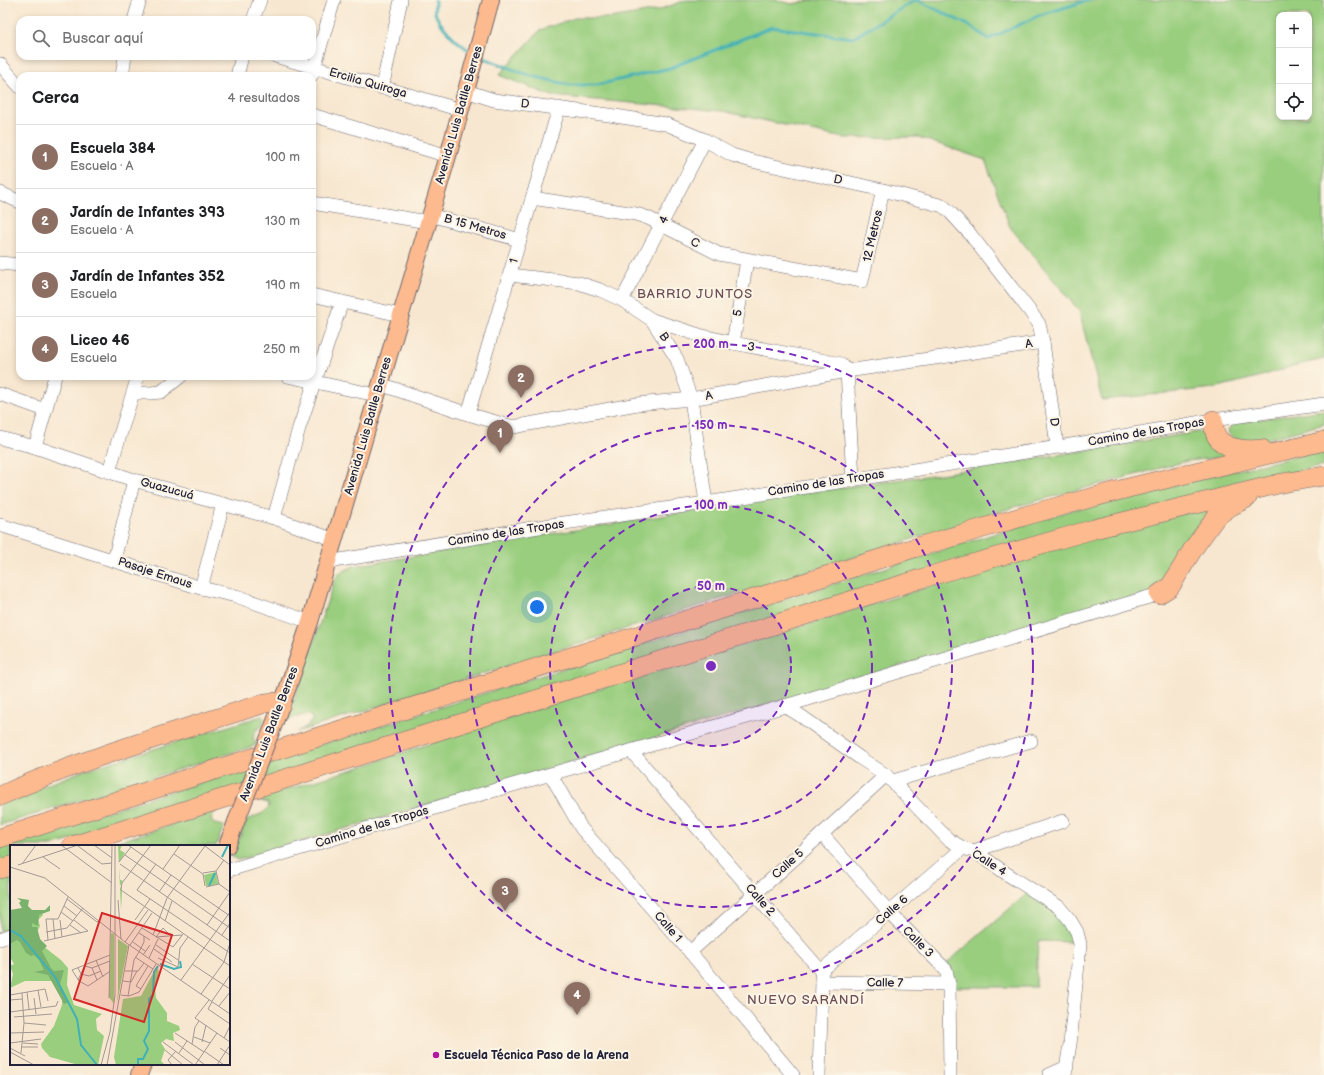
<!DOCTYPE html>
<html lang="es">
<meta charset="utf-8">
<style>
body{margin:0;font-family:"Balsamiq Sans",sans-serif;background:#f2f2f2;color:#202124}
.controls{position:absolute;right:12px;top:12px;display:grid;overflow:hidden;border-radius:8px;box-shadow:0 2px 6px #0003}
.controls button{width:36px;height:36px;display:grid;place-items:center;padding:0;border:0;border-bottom:1px solid #e0e0e0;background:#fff;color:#202124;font:20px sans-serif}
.you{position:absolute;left:537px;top:607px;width:14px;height:14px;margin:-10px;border:3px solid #fff;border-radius:50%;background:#1a73e8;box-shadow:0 0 0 6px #1a73e833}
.badge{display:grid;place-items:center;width:26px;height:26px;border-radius:50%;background:#b5179e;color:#fff;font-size:13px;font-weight:700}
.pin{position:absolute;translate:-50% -33px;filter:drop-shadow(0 1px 2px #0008)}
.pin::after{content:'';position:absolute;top:21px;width:14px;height:12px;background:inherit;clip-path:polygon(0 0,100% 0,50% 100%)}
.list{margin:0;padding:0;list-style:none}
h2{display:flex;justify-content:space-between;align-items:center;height:52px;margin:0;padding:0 16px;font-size:17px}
h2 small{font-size:13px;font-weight:400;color:#757577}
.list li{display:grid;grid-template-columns:26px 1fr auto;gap:12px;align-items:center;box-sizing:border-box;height:64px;padding:0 16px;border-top:1px solid #e0e0e0}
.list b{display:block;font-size:15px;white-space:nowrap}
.list p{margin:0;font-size:13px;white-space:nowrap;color:#757577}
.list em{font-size:13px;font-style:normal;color:#757577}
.icon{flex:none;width:22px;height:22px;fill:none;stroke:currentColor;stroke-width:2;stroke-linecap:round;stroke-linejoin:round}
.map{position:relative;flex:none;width:1324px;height:1075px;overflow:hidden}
.search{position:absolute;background:#fff;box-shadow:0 2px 6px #0003;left:16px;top:16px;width:300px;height:44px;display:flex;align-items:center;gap:10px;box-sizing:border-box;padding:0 14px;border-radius:12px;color:#757577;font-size:15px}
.panel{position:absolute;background:#fff;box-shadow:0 2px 6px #0003;left:16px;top:72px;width:300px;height:308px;border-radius:12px}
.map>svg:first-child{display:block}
</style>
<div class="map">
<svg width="1324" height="1075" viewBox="0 0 1324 1075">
<rect width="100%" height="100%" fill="#fcf5e5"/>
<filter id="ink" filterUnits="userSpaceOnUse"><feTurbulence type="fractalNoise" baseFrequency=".025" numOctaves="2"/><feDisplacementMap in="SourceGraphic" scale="8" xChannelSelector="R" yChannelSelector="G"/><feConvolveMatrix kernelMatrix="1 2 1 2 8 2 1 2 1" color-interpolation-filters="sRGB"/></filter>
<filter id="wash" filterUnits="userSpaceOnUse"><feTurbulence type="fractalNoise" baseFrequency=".012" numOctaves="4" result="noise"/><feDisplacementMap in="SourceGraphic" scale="16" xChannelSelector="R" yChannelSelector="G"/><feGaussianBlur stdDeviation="0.9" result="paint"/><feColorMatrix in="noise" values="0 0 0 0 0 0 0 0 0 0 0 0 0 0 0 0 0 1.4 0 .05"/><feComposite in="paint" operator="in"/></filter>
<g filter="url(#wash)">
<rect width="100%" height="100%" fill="#f8e7d0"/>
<g fill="#99ce7e" stroke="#5e785c" fill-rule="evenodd">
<path d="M686 0H777L792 4 811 0H1324V359L1293 366 1258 377 1214 388 1102 400 1079 311 1010 227 985 160 918 137 843 138 722 111 552 96 499 75 540 30 575 18H609L659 10ZM1279 15H1309V117H1279Z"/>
<polygon points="1324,410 1324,424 1252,443 1234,439 1229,434 1228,430 1233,423"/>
<polygon points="1204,431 1230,454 1224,457 1187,461 1014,507 297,732 307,726 312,720 311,716 304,715 287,720 335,579 340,573 354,566 809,492 947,473"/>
<polygon points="1324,450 1324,466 1248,482 51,846 11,846 11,859 0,863 0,845 987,536 1099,502"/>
<polygon points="1221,503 1173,573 1151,592 245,858 238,860 232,856 247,820 263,813 269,807 268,803 256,800 262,797 351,770 509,717 1086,538"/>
<polygon points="262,716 264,718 263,725 255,731 253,739 256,743 254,746 0,825 0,803 85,770"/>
<polygon points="217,811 212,815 211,820 214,824 224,826 216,846 103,846"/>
<polygon points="11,876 11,928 0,931 0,879"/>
<path d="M1030 891C1047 903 1072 919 1073 942L1038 941 1036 987H955L947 963Z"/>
</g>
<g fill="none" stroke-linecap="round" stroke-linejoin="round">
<g stroke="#40b1b7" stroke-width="3">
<path d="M435 0C435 4 434 9 435 13 439 25 460 46 471 51"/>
<polyline points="917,0 970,26 989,39 1040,15 1089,0"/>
<polyline points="481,57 528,75 569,85 597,85 670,68 772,27 853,38 915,0"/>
</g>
</g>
</g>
<g filter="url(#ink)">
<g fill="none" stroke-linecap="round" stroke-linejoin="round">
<g stroke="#6d676f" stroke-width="14">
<g id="minor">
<polyline points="134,20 140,0"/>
<polyline points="253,20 260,0"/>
<polyline points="275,56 461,110"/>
<polyline points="0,64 20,87"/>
<polyline points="312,75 334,0"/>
<polyline points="122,76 125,56"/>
<polyline points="237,76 242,56"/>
<polyline points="382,88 401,0"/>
<polyline points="466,91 494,100 609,115 666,124 705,140 732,155 752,161 883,190 943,206 950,212 970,234 1029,310 1039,324 1043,342 1057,446"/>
<polyline points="312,115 448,156"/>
<polyline points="0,193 20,202"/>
<polyline points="532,198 636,214 648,218 719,254 862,281 883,190"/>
<polyline points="312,203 428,222"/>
<polyline points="430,215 520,240"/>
<polyline points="0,263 20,265"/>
<polyline points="510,275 579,283 600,290 622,300 652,320 677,359 691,399 706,503"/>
<polyline points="312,295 400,315"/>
<polyline points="622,300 705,140"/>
<polyline points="652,320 699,335 733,343 841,364 847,371 853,479"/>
<polyline points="733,343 747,260"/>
<polyline points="287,376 376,395"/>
<polyline points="380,384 468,414 513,427 637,404 691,399 847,371 1043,342"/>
<polyline points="133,393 150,393 161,392 181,376"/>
<polyline points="0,394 45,410"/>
<polyline points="468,414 559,108"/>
<polyline points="0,438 35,447 134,480 274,518 335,540"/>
<polyline points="35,447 55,376"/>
<polyline points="109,471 138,376"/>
<polyline points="274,518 299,428 342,302"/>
<polyline points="0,525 201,588 236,596 310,622"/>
<polyline points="114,560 134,480"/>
<polyline points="328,562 557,524 706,503 1083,443 1213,420 1324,404"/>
<polyline points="201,588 223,504"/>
<polyline points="785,706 801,716 860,758 886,775 948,839 963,848 974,851 1007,874 1059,907 1070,920 1077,932 1080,944 1070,1044 1065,1075"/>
<polyline points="631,751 821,971 822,982 819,1075"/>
<polyline points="551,775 581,828 690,952 793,1075"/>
<polyline points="893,781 1031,741"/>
<polyline points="822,834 889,912 946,970 949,984 950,1075"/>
<polyline points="974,851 1063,821"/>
<polyline points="229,870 475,796 785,706 1159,594"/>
<polyline points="0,939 11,935"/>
<polyline points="690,952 822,834 886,775"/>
<polyline points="821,971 963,848"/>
<polyline points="822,982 949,984"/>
<polyline points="1049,1075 1067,1067"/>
</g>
</g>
<g stroke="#6d676f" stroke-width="18">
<g id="major">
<polyline points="274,724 287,690 310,622 448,156 491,0"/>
<polyline points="227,846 236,822"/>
<polyline points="139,1075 143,1064"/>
</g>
</g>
<g stroke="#6d676f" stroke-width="20">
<g id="highway">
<path d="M1213 420C1214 425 1214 431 1216 435 1223 450 1248 451 1262 449"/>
<polyline points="1159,594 1170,587 1193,549 1216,517 1231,506 1247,498"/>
<path d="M0 796C85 757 177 732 265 703L275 702 281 704"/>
<polyline points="0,838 914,548 1042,511 1128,488 1324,441"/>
<polyline points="72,846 923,578 1094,529 1282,483 1324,476"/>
<polyline points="0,869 11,866"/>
</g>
</g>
<use href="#minor" stroke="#fff" stroke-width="13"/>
<use href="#major" stroke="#fcba8e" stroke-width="16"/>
<use href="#highway" stroke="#fcba8e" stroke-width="19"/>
<g stroke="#6d676f" stroke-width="18" stroke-linecap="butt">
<polyline id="major-bridge" points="236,822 274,724"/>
</g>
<use href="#major-bridge" stroke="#fcba8e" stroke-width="16"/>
</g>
</g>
<circle cx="711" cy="666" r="80" fill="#7b2cbf" fill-opacity=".12"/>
<g fill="none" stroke="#7b2cbf" stroke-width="2" stroke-dasharray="7 5">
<circle cx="711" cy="666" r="80"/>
<circle cx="711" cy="666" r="161"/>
<circle cx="711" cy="666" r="241"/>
<circle cx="711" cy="666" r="322"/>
</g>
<circle fill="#b5179e" stroke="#fcf5e5" stroke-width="1.5" cx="436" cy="1055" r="4"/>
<g text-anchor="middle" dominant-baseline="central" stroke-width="4" stroke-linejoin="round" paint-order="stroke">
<g font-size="12" fill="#22223b" stroke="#fcf5e5">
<text transform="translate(368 83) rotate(16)">Ercilia Quiroga</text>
<text transform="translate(525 104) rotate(7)">D</text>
<text transform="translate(459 115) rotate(-74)">Avenida Luis Batlle Berres</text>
<text transform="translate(838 180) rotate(12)">D</text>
<text transform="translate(664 220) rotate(-63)">4</text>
<text transform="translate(475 227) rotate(16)">B 15 Metros</text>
<text transform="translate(873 236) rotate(-77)">12 Metros</text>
<text transform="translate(695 243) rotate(28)">C</text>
<text transform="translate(514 261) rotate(-74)">1</text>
<text transform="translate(738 313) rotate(-80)">5</text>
<text transform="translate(664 337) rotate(56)">B</text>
<text transform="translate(1029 344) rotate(-8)">A</text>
<text transform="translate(751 347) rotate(11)">3</text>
<text transform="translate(709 396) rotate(-10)">A</text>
<text transform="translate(1054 422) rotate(82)">D</text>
<text transform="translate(368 426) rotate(-74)">Avenida Luis Batlle Berres</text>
<text transform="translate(1146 432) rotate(-10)">Camino de las Tropas</text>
<text transform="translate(826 483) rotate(-9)">Camino de las Tropas</text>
<text transform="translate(167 489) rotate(15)">Guazucuá</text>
<text transform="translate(506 533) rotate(-9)">Camino de las Tropas</text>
<text transform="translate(155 573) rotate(18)">Pasaje Emaus</text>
<text transform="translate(269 734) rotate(-69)">Avenida Luis Batlle Berres</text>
<text transform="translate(372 827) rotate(-17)">Camino de las Tropas</text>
<text transform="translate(989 863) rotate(32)">Calle 4</text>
<text transform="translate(788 864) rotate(-42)">Calle 5</text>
<text transform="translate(760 900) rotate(49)">Calle 2</text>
<text transform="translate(892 910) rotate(-41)">Calle 6</text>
<text transform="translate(668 927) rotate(49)">Calle 1</text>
<text transform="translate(918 942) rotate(45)">Calle 3</text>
<text transform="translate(885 983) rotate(1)">Calle 7</text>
</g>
<g font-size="12" font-weight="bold" fill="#22223b" stroke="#fcf5e5" text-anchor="start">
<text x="444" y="1055">Escuela Técnica Paso de la Arena</text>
</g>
<g font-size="13" letter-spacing="1" fill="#6b4d57" stroke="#fcf5e5">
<text x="695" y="294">BARRIO JUNTOS</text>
<text x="806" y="1000">NUEVO SARANDÍ</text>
</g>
</g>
<g transform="translate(10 845)">
<rect width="220" height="220" fill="#f8e7d0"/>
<path d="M108 0H112L110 5 115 8 109 17V34L113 36 110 41 112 47 111 65ZM206 27 208 39 196 41 194 30ZM31 66 33 70 28 75 30 81 27 87 33 101 51 115 58 123 57 140 64 160 92 169 86 174 87 185 94 191 88 220 65 219 40 212 32 203 31 199 44 181 52 160V151L42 136H15L0 143 3 129 0 121 4 119 0 112V68ZM101 88 104 89V159L99 152ZM108 94 118 101 107 158 108 146ZM147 121 149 127 145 142 146 153 157 168V176L169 181 170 185 163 188 164 196 156 194 151 198 155 204 151 216 155 220H106L104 212 113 154 131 151Z" fill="#99ce7e"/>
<path d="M7 53 19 55 18 61 22 65H35L40 60V66L29 70 28 81 22 78V82H27L30 94 37 101 32 106 41 123 44 126 54 125 50 139 59 157 54 159 38 130 24 127 34 125 29 115 24 110 21 111 16 108 10 97 7 95 0 99V65L12 63 9 58 11 56Z" fill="#7ab16d"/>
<path fill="none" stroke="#40b1b7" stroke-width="2" d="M212 12 218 0M199 41 205 28M0 85 11 91 45 132 67 174 71 200 87 220M150 119 164 124 171 122 170 116M128 220V214H133L138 204 134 196 139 186V154L143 150 144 127 148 121"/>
<path fill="none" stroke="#a29894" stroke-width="1" d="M51 0 102 38M84 0 102 13M118 0 220 71M141 0 112 38 111 45 220 121M68 1 92 19 102 18M195 1 220 20M164 9 193 29M115 10 220 83M33 12 50 24M109 17 121 2M12 19 26 0M110 19 220 96M146 19 127 45 220 108M8 20 68 0M0 22 35 33 115 97 220 169M153 24 170 0M206 26 209 39M206 26 214 15M193 28 206 26M193 29 195 41M196 42 209 39 220 47M149 47 161 30M57 54 87 77 89 76M108 55 111 94M54 61 67 71M51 67 63 76M43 74 45 94M50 75 52 92M64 75 78 86M125 75 140 54M155 76 162 56M60 80 71 88M197 80 220 47M132 83 163 102 173 89M36 87 57 83 73 63M129 88 140 95M143 90 157 53 195 1M212 90 220 78M146 92 172 90M146 92 153 83 159 89M38 95 36 74H48L58 52M34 96 78 86M115 97 138 65M123 97 135 106M120 100 142 68M146 100 168 115M144 104 162 117M129 107 134 97V91M133 110 140 100M125 112 143 124M139 113 148 94M148 113 168 122 170 103 178 92M86 115 93 132M182 119 220 144M75 121 82 123 100 116M68 123 71 129 79 131 91 126M82 123 87 135M115 126H128L134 118M99 127 78 141 69 136 62 125 100 110M68 135 74 122M171 135 220 67M113 136 121 137 127 126M131 144 126 141 138 121M28 145 31 162M17 147 19 164M191 149 214 117 220 98M0 150 35 144 38 156M111 150 119 151 129 147 146 119M118 151 124 115 129 107M24 153 26 169M99 153 102 0M0 155 12 154M199 155 185 173 220 197M202 156 220 130M202 157 198 164 220 179M209 161 220 147M0 167 46 161 48 156M4 172 42 169M14 178 36 180M0 188 34 187M165 188 194 207M184 192 200 198M214 193 220 181M153 197 184 220M165 197 195 220M192 197 196 180M0 198 31 194M13 198 28 199M182 199 185 182 189 176M12 202H28M0 203 15 211M210 203 220 210M155 205 173 220M194 206 214 220M0 207 24 220M11 208 14 178 12 148M169 208 177 196M91 220 100 187 105 150V0M97 220 119 100M162 220 158 215 166 206M185 220 207 188M207 220 220 200"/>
<path fill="#d62828" fill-opacity="0.15" stroke="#d62828" stroke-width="2" d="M92 68 162 90 134 177 64 154Z"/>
<rect width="220" height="220" fill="none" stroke="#22223b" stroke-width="2"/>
</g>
<circle cx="711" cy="666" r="6" fill="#7b2cbf" stroke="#fcf5e5" stroke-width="2"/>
<g font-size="12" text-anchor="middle" font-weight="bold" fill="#7b2cbf" stroke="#fcf5e5" stroke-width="4" stroke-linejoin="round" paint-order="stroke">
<text x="711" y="348">200 m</text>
<text x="711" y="429">150 m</text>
<text x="711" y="509">100 m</text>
<text x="711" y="590">50 m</text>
</g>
</svg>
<div class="controls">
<button>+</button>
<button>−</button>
<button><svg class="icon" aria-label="locate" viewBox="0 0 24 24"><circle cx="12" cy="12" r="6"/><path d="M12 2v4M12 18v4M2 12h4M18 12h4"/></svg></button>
</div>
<div class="you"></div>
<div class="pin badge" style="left:500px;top:453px;background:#8d6e63">1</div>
<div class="pin badge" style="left:521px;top:398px;background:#8d6e63">2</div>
<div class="pin badge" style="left:505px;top:911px;background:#8d6e63">3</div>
<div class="pin badge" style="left:577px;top:1015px;background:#8d6e63">4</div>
<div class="search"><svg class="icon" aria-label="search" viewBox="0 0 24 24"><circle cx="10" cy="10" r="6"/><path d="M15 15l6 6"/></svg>Buscar aquí</div>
<section class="panel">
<h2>Cerca<small>4 resultados</small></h2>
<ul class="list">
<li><span class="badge" style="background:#8d6e63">1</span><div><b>Escuela 384</b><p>Escuela · A</p></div><em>100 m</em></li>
<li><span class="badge" style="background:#8d6e63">2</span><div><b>Jardín de Infantes 393</b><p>Escuela · A</p></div><em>130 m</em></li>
<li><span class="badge" style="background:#8d6e63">3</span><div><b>Jardín de Infantes 352</b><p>Escuela</p></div><em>190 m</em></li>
<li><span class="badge" style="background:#8d6e63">4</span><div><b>Liceo 46</b><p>Escuela</p></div><em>250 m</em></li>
</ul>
</section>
</div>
